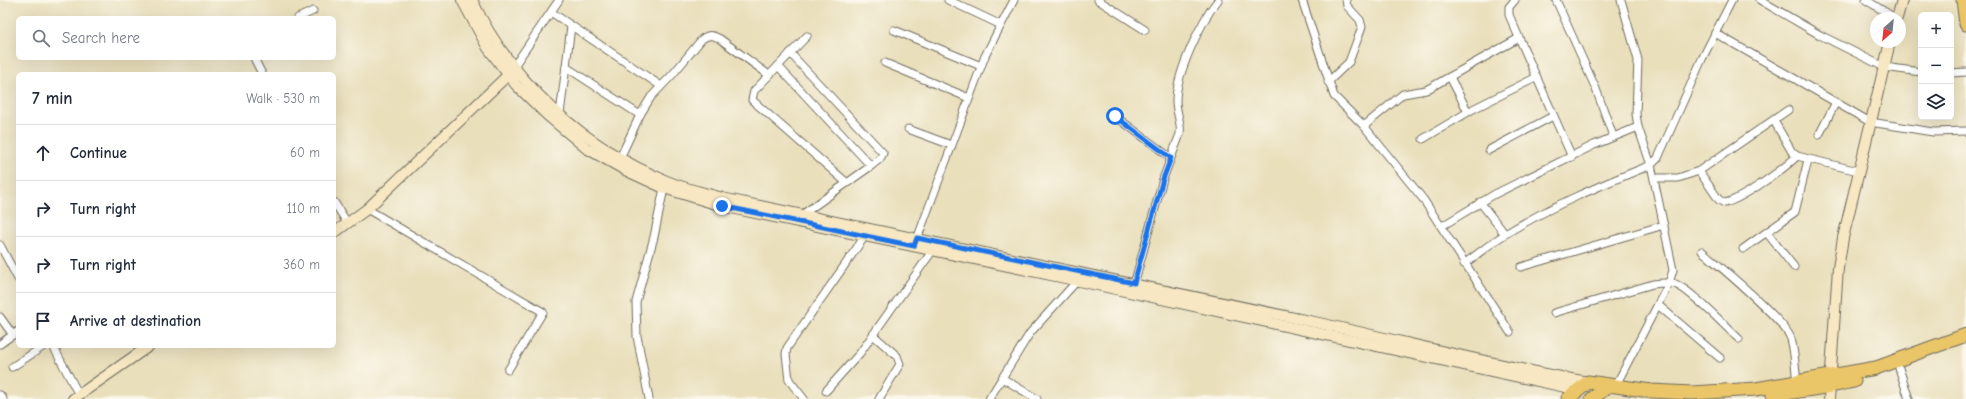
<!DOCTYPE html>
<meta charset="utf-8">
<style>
body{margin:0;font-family:"Comic Neue",sans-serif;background:#f2f2f3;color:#1f2937}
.controls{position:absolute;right:12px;top:12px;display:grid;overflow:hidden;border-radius:6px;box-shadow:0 4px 16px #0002}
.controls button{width:36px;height:36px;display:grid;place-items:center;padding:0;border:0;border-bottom:1px solid #e0e1e3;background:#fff;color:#1f2937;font:20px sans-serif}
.compass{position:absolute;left:1870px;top:12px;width:36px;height:36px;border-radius:50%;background:#fff;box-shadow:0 4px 16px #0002;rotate:207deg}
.stop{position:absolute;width:12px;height:12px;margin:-9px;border:3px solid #1a73e8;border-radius:50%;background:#fff}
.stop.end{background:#1a73e8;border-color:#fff;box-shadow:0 1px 4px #0008}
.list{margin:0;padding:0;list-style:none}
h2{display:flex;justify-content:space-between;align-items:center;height:52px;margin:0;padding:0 16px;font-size:17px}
h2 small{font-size:13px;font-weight:400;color:#747a83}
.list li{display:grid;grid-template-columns:26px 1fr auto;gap:12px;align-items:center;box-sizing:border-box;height:56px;padding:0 16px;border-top:1px solid #e0e1e3}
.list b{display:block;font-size:15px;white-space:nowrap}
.list em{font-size:13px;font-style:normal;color:#747a83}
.icon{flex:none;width:22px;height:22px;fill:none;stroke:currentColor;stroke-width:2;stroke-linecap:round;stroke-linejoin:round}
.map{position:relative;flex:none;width:1966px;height:399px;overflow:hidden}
.search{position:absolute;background:#fff;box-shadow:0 4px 16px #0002;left:16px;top:16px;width:320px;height:44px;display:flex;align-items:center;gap:10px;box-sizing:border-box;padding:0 14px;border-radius:6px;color:#747a83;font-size:15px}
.panel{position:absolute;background:#fff;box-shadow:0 4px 16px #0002;left:16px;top:72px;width:320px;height:276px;border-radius:6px}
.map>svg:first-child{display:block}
</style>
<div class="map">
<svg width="1966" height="399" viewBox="0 0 1966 399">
<rect width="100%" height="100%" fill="#fbf7ec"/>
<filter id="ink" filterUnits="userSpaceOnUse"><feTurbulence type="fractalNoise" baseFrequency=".025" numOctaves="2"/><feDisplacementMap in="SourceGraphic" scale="8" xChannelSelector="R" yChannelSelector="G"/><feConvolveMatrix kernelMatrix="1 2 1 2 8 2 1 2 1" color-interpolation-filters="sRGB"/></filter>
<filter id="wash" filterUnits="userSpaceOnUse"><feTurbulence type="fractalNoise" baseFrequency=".012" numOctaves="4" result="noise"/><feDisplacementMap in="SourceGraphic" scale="16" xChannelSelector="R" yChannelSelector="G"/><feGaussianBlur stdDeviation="0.9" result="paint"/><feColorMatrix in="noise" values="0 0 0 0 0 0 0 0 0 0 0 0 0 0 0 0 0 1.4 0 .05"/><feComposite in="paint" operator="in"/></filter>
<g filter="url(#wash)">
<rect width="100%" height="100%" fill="#e9dfbb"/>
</g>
<g filter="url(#ink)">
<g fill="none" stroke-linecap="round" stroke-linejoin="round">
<g stroke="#6e6a5d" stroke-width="9">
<g id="street">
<polyline points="948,0 1001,25"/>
<polyline points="1098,0 1145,30"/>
<polyline points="1302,0 1334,96 1364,126 1423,199 1510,332"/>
<polyline points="1515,0 1509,7 1509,15 1572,157"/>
<polyline points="1556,0 1596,89 1613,136"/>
<polyline points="1760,0 1820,35 1884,67 1921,72"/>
<polyline points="1866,0 1895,18"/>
<polyline points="551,12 661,86"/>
<polyline points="298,18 313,11"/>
<polyline points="894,30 981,66"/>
<polyline points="1715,33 1870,122 1933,132 1966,131"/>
<polyline points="807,36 754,91 752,100 847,183"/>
<polyline points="790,53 883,153 880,159 871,166 803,214"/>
<polyline points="254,58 262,74"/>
<polyline points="885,63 969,98"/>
<polyline points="778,66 871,166"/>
<polyline points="566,67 640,115"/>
<polyline points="512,69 559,0"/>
<polyline points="1951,73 1966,72"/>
<polyline points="1450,77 1468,112"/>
<polyline points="1328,82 1349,62 1362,27 1360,20 1347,6 1346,0"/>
<polyline points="560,114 571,26"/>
<polyline points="1115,116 1171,158"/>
<polyline points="1774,121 1792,152 1797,156 1858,171"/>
<polyline points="1364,126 1403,94 1426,90 1519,38"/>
<polyline points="908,129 951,145"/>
<polyline points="1819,135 1836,102"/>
<polyline points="1423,139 1473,109 1537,77"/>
<polyline points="1489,150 1553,116"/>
<path d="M620 158 640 115 651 97 673 74 702 39C709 34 713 35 720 39L769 75"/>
<path d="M1699 171 1719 200 1725 203C1742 199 1784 169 1797 156"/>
<polyline points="1654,178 1678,178 1699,171 1788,110"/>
<polyline points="334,202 348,224"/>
<polyline points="1480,202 1505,234"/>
<polyline points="367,209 543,312 508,370"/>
<polyline points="1442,226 1495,194 1594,145 1638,127"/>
<polyline points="1767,233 1794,267"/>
<polyline points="916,242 985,56 1014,0"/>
<polyline points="0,245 18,279"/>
<polyline points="1743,249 1795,212 1808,160"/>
<path d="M1702 251C1719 266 1786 321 1791 339 1795 353 1795 368 1797 382"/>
<path d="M1464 264C1478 254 1492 242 1507 233 1553 205 1601 185 1651 165L1658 158 1702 59 1732 0"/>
<polyline points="1521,267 1664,225"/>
<path d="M1133 288 1163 179 1180 134C1182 123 1176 113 1176 101 1176 74 1201 21 1218 0"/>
<polyline points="1658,305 1720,358"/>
<path d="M1554 313 1653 284C1660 283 1668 282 1675 284 1691 290 1725 326 1739 339"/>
<polyline points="0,317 13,335"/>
<polyline points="873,335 897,356 900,364 879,399"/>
<polyline points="0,344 18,331"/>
<polyline points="53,346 79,395"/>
<polyline points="12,367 44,346"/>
<polyline points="1899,368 1909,399"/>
<polyline points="1002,378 1037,399"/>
<polyline points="1615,387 1669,283 1673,270 1651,165 1638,127 1636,114 1638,60 1621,0"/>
<polyline points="826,391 860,353 933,250"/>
<polyline points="0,395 3,399"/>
<polyline points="649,399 637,336 636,302 654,237 664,188"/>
<polyline points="804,399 789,380 786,354 787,348 865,236"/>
<polyline points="989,399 1030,333 1077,281"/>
</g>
</g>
<g stroke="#6e6a5d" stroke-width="12">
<g id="secondary">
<polyline points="462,0 488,48 516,85 548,116 586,148 625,170 664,188 722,206 1065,278 1579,390"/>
<path d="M472 0C511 83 585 148 669 182 686 189 705 193 722 198 920 238 1117 280 1314 322 1406 342 1496 366 1588 382"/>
<polyline points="1897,18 1902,0"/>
<polyline points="334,233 367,209 508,75"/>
<polyline points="73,399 149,346"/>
<polyline points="1829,399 1838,268 1843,238 1890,42"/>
</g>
</g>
<g stroke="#6e6a5d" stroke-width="15">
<g id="highway">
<polyline points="1963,0 1966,24"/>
<polyline points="1773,395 1831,386 1854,381"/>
<polyline points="1568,399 1588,382 1651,391 1692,393 1756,389 1876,368 1966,335"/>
<polyline points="1592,399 1608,386"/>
</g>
</g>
<use href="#street" stroke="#fff" stroke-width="7"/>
<use href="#secondary" stroke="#f7e8c3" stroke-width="10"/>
<use href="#highway" stroke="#ebc669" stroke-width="13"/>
</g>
</g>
<g fill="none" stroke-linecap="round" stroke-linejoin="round" filter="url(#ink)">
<polyline stroke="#1a73e8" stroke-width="5" points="722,206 914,246 917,238 1134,283 1163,179 1171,158 1115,116"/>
</g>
</svg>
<div class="controls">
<button>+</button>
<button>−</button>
<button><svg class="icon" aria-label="layers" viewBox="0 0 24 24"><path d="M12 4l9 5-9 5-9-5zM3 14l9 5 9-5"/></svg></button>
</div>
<svg class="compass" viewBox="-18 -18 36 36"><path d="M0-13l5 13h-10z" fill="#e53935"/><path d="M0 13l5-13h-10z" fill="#747a83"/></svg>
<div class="stop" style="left:1115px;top:116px"></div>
<div class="stop end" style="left:722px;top:206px"></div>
<div class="search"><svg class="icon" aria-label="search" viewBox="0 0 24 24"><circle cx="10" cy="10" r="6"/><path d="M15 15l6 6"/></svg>Search here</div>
<section class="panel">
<h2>7 min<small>Walk · 530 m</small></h2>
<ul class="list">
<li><svg class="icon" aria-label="ahead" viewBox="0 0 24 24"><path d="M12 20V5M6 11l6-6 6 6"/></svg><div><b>Continue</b></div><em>60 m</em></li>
<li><svg class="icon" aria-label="right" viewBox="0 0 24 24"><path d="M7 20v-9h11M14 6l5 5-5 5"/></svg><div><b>Turn right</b></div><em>110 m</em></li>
<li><svg class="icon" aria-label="right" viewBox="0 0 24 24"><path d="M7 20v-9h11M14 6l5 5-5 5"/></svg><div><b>Turn right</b></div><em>360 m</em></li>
<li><svg class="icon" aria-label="arrive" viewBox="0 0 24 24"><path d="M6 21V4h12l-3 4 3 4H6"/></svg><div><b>Arrive at destination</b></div></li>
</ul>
</section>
</div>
